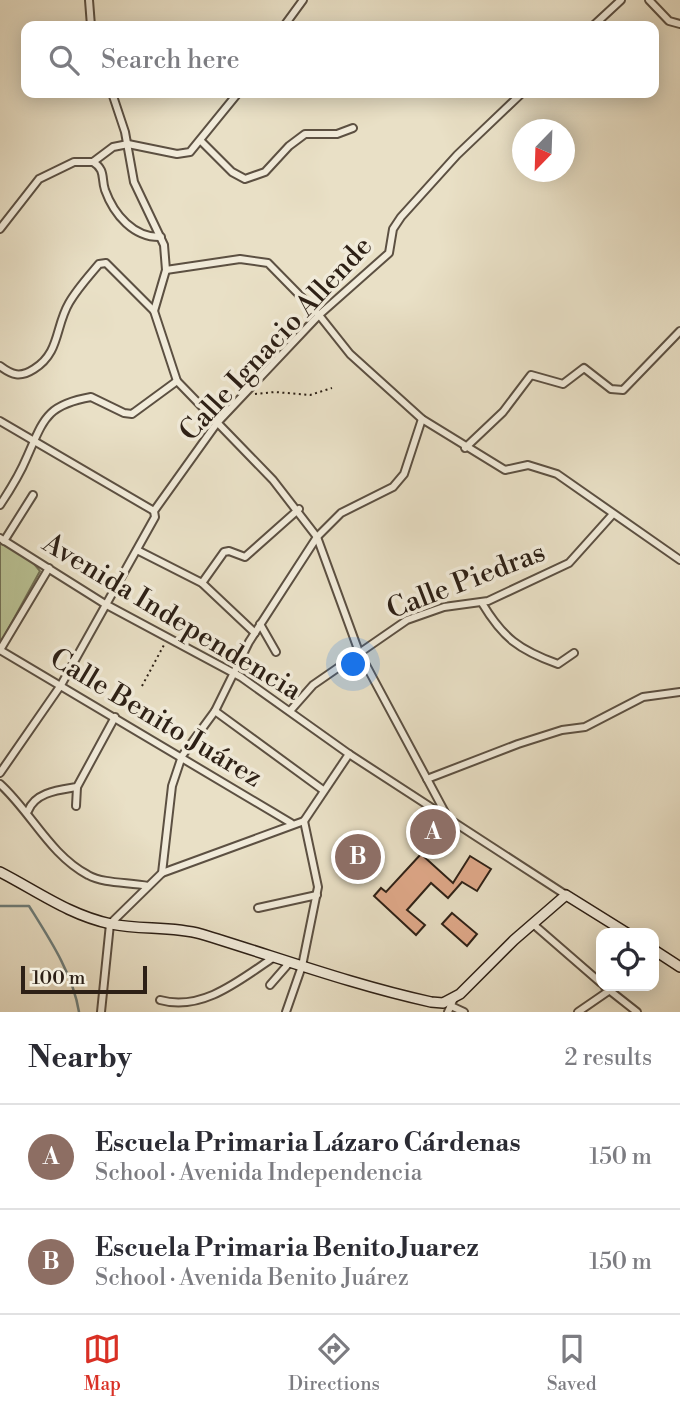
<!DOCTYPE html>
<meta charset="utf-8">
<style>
body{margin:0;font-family:"Libre Bodoni",serif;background:#f2f2f3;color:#2b2b33}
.controls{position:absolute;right:21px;bottom:21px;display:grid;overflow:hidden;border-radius:14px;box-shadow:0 4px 18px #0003}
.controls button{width:63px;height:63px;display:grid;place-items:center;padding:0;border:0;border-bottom:2px solid #e1e1e2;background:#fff;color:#2b2b33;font:35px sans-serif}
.compass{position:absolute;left:512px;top:119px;width:63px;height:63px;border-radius:50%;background:#fff;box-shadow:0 4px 18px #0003;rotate:203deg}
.scale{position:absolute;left:21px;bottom:18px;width:126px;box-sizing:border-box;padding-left:7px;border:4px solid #2d2016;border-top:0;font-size:19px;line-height:24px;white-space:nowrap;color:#2d2016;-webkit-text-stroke:5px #f1ebda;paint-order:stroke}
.you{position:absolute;left:354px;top:665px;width:24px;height:24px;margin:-18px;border:5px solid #fff;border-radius:50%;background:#1a73e8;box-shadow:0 0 0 10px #1a73e833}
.badge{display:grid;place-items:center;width:46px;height:46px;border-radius:50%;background:#d93025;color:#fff;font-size:23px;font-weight:700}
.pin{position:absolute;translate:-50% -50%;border:4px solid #fff;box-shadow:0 2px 7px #0006}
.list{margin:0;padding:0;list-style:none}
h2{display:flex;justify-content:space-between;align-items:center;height:91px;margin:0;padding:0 28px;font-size:30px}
h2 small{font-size:23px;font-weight:400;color:#7c7c81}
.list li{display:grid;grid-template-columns:46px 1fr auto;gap:21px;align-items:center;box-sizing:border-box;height:105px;padding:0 28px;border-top:2px solid #e1e1e2}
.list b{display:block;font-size:26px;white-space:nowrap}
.list p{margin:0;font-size:23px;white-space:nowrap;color:#7c7c81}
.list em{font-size:23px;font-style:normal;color:#7c7c81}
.icon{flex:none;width:38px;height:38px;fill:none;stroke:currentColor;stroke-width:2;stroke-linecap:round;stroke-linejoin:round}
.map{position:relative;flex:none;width:680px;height:1012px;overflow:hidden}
.search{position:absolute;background:#fff;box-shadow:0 4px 18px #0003;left:21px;right:21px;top:21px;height:77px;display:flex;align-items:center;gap:18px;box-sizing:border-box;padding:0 24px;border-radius:14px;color:#7c7c81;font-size:26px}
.sheet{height:301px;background:#fff}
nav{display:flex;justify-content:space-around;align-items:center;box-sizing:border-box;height:98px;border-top:2px solid #e1e1e2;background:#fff;font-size:19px;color:#7c7c81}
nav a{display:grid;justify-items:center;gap:4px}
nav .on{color:#d93025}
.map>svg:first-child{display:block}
</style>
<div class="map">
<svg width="680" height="1012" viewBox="0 0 680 1012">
<rect width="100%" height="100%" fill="#e9e0c6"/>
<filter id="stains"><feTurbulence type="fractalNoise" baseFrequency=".00286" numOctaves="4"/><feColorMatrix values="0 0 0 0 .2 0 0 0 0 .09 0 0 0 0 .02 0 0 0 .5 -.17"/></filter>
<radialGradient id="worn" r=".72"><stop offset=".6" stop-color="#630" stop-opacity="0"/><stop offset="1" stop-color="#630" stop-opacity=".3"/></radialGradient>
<polygon fill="#b9c193" stroke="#737054" stroke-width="2" points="0,541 30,559 40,571 0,644"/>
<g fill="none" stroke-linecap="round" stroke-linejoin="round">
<path stroke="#6e7d7a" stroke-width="2.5" d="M0 906H29C49 938 73 974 79 1012"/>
</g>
<g fill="#e0a98a" stroke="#2d2016" stroke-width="2">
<polygon points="421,854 453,883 470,856 491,869 477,891 462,882 448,898 431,883 407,910 425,925 416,935 374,896 381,888 386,892"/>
<polygon points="452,913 477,934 467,946 442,924"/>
</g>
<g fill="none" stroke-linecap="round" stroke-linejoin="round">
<g stroke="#5c5042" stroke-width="10">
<g id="street">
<polyline points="89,0 91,26"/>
<polyline points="649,0 669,21 680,24"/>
<polyline points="284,26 303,0"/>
<polyline points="593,26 621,0"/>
<polyline points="112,93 125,132 134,182 164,245 166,270 154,311"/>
<polyline points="201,141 232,172 245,179 265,172 289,146 305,134 337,134 353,128"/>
<path d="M93 162C106 170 101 178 105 190 114 215 134 238 161 237"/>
<polyline points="0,229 39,179 74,162 93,162 113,147 128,144 177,154 190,152 238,93"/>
<polyline points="166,270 240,259 268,263 319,315 350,354 422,419 505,470 528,465 557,474 680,560"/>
<path d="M0 366C12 375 20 378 34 369 60 353 55 327 69 303 77 289 89 276 99 264L106 263 154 311 177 381 273 480 317 537 359 652 448 818"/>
<polyline points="0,421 154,511"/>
<polyline points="465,448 503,412 531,375 563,384 584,368 611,389 623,390 680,331"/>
<path d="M0 505C10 490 20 474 27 457 44 419 46 405 91 397L124 413 132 414 177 381"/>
<polyline points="0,538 105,604 241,677 349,754 566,895"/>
<polyline points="4,541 33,495"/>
<polyline points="137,550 202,583 255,633"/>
<polyline points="202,583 224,552 229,551 245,557 299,509"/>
<path d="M482 603C503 638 519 650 558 664L574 653"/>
<polyline points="260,624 276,652"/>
<polyline points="0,650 291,823"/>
<polyline points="0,650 49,568"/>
<polyline points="215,711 323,790"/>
<polyline points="290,711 313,685 407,620 444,607 488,601 569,563 613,514"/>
<polyline points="0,773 61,685 155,517 154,511 217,423 319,315 389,253 393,229 401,217 457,155 522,93"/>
<polyline points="427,779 518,744 562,730 585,727 643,697 680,692"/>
<path d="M0 784C31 812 50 855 88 875 104 884 130 882 148 886"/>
<polyline points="76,806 77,787"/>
<path d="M28 811C35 792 59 790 77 787L115 717"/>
<polyline points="304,821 349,754"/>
<polyline points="162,873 304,821"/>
<polyline points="258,908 317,895"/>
<polyline points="533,924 601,983"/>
<polyline points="270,985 290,962"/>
<polyline points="604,986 637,1012"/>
<path d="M160 1000C202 1012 240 980 274 957"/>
<polyline points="451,1006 464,1012"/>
<polyline points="101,1012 110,924 162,873 172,786 182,756 215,711 249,642 317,537 341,513 393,487 404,474 422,419"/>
<polyline points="286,1012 302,966 318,887 304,821"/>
<polyline points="448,1012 454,998"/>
<polyline points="578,1012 610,990"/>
</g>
</g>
<g stroke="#2d2016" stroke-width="12">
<g id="secondary">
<path d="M0 872C37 891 69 915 111 924 140 930 172 926 201 934 277 957 353 985 431 1002L443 1003 460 994 514 940 566 895 627 933"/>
<polyline points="654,950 680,967"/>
</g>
</g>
<g stroke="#2d2016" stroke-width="2" stroke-dasharray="2 3.5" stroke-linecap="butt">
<polyline points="255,394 275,392 310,395 332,388"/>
<polyline points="142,686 165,643"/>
</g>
<use href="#street" stroke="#f1ebda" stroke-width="6"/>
<use href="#secondary" stroke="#f1ebda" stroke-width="9"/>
</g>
<g text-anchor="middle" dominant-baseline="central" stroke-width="7" stroke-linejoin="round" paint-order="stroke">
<g font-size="28" fill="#2d2016" stroke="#f1ebda">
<text transform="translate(276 339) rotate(-47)">Calle Ignacio Allende</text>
<text transform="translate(466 581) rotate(-21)">Calle Piedras</text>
<text transform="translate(172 617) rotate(31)">Avenida Independencia</text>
<text transform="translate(156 718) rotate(31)">Calle Benito Juárez</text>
</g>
</g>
<rect width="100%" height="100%" filter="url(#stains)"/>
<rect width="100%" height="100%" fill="url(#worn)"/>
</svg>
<div class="controls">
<button><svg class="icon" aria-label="locate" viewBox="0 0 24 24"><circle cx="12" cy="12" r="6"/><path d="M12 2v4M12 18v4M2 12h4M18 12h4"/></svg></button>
</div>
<svg class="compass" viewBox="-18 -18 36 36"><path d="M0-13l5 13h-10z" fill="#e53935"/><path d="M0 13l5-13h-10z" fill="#7c7c81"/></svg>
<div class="scale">100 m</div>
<div class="you"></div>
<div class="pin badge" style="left:433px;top:832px;background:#8d6e63">A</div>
<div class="pin badge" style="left:358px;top:857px;background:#8d6e63">B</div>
<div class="search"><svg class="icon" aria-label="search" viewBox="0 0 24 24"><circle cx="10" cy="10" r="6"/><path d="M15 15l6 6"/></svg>Search here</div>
</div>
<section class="sheet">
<h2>Nearby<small>2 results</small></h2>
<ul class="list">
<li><span class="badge" style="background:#8d6e63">A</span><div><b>Escuela Primaria Lázaro Cárdenas</b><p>School · Avenida Independencia</p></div><em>150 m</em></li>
<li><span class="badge" style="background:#8d6e63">B</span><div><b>Escuela Primaria Benito Juarez</b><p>School · Avenida Benito Juárez</p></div><em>150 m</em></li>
</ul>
</section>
<nav>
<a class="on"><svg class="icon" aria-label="map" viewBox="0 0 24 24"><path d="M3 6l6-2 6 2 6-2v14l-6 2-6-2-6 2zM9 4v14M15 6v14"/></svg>Map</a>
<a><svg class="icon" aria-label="directions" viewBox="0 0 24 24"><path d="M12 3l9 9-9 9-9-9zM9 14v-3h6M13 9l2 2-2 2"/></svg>Directions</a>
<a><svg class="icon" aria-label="saved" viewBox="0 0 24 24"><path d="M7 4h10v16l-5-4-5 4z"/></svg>Saved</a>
</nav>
